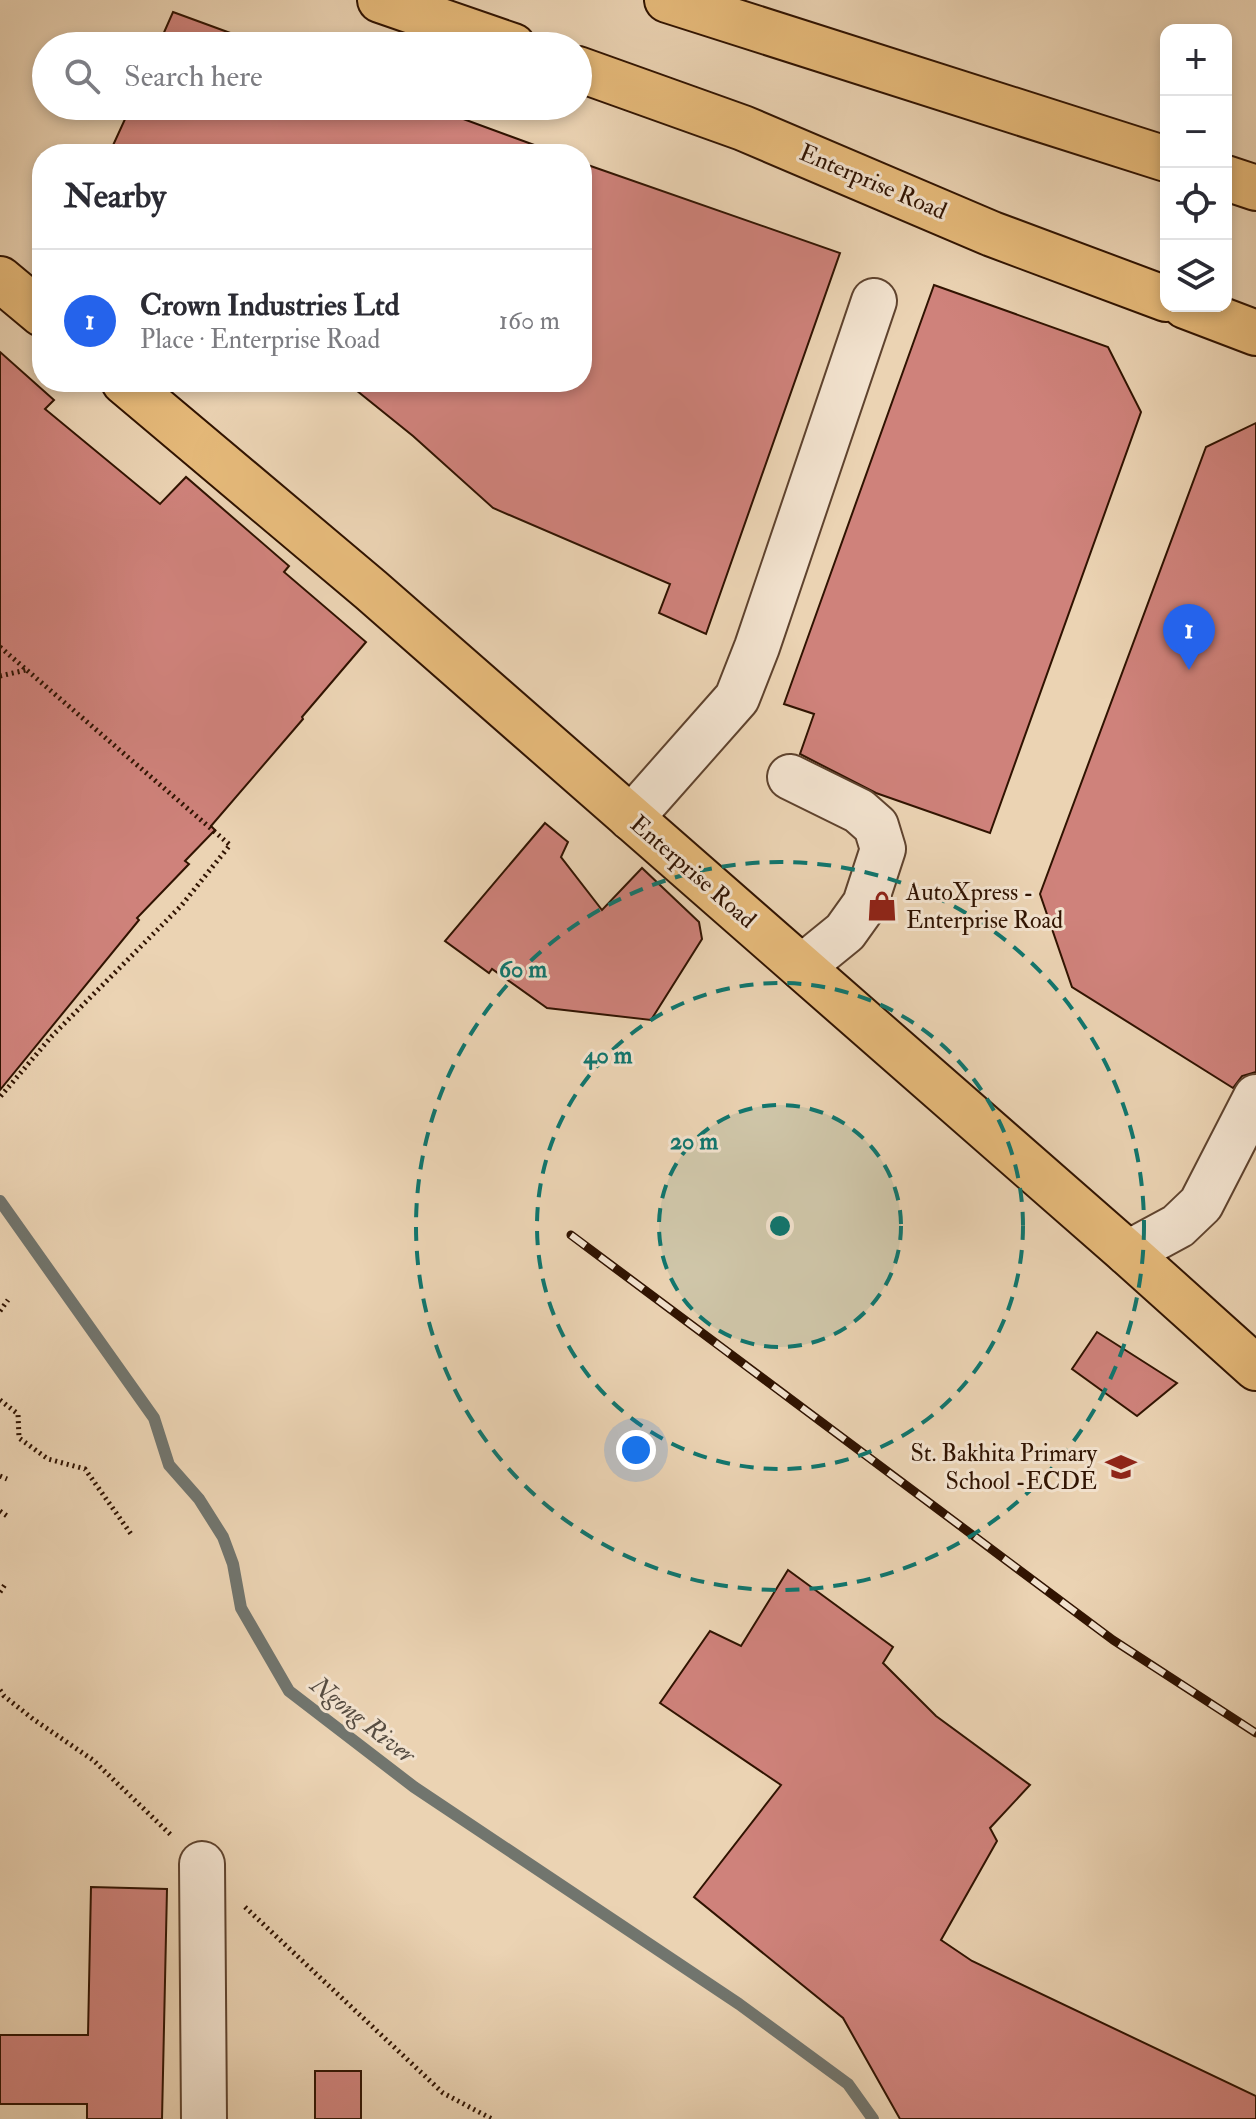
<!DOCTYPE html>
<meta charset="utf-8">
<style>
body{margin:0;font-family:"IM FELL Double Pica",serif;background:#f2f2f3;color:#2b2b33}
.controls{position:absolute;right:24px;top:24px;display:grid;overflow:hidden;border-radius:16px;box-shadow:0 4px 12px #0003}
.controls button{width:72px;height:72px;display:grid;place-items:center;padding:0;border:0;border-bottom:2px solid #e1e1e2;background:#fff;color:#2b2b33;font:40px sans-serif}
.you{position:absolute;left:636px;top:1450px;width:28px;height:28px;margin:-20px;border:6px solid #fff;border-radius:50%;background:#1a73e8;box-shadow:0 0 0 12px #1a73e833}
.badge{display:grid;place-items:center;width:52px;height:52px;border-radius:50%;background:#2563eb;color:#fff;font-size:26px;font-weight:700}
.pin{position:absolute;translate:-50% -66px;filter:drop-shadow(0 2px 4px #0008)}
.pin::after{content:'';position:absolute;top:42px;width:28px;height:24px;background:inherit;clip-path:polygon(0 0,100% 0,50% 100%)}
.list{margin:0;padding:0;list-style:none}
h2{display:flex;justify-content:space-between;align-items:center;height:104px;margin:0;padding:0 32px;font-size:34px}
h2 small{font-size:26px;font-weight:400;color:#7c7c81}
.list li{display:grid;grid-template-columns:52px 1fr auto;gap:24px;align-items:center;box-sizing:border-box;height:144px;padding:0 32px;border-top:2px solid #e1e1e2}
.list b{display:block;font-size:30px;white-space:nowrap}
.list p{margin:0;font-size:26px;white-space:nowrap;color:#7c7c81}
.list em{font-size:26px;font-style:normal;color:#7c7c81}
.icon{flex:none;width:44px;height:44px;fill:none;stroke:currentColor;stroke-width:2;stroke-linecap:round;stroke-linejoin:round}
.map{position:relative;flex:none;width:1256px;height:2119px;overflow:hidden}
.search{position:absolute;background:#fff;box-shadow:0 4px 12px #0003;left:32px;top:32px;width:560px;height:88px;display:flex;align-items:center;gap:20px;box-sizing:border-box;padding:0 28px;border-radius:44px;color:#7c7c81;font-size:30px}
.panel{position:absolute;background:#fff;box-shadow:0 4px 12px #0003;left:32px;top:144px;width:560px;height:248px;border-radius:32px}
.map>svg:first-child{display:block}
</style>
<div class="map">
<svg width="1256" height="2119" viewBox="0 0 1256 2119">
<rect width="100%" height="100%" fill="#ebd3b3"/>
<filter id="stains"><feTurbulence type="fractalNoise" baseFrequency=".0025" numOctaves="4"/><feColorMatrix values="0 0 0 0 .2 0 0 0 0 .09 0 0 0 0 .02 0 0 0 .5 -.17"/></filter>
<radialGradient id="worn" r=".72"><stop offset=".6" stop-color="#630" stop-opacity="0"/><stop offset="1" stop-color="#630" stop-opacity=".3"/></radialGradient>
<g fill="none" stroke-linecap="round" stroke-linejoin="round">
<polyline stroke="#71756e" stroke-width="12" points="0,1201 154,1418 169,1465 199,1499 223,1537 233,1564 241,1608 289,1691 414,1787 739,2004 848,2084 873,2119"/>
</g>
<g fill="#cf827b" stroke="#301301" stroke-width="2">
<polygon points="173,12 266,46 158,46"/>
<polygon points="131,106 428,106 548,150 548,154 109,154"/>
<polygon points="582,163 840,253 706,634 659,613 670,584 493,508 413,436 346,382 582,382"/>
<polygon points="934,285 1108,347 1141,412 990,833 876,793 800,754 814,714 784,704"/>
<polygon points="0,352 54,400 45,409 160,504 186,477 289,566 284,572 366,642 302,717 303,719 211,826 215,830 185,861 189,864 137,918 139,920 0,1090"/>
<polygon points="1256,423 1256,1072 1242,1076 1233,1088 1072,987 1040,894 1206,447"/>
<polygon points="545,823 568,842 561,857 602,910 642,868 699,922 702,939 651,1020 547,1008 492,969 489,973 445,941"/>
<polygon points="1097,1332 1177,1383 1137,1416 1072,1369"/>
<polygon points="788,1570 893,1647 883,1663 936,1716 1030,1785 990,1828 997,1841 941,1940 972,1961 1256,2096 1256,2119 900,2119 843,2018 694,1897 781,1785 660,1703 710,1631 741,1646"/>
<polygon points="91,1887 167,1889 162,2119 87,2119 87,2104 0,2104 0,2035 88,2035"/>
<rect x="315" y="2071" width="46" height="48"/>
</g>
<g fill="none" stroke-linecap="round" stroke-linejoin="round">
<g stroke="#5f432e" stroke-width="48">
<g id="minor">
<polyline points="790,777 859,811 876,826 883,849 865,904 845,932 802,967"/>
<polyline points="631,818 737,698 757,647 874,301"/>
<polyline points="1128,1253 1178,1226 1201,1204 1256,1097"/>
<polyline points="202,1864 204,2119"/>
</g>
</g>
<g stroke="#301301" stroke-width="48">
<g id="major">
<polyline points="380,0 513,46"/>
<polyline points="667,0 1166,159"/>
<polyline points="578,69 743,128 992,234 1166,299"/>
<polyline points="1226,178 1256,188"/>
<polyline points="0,279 42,314"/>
<polyline points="1185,306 1256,333"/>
<polyline points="124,382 371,590 1128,1253 1256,1368"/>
</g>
</g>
<g stroke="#301301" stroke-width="5" stroke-dasharray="2 4" stroke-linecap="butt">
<polyline points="0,647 230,845 181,906 52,1036 0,1097"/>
<polyline points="0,676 26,670"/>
<polyline points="0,1311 8,1300"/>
<polyline points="0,1400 18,1414 19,1438 48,1459 85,1469 131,1534"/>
<polyline points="0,1476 7,1479"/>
<polyline points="0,1511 7,1516"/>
<polyline points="0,1592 6,1583"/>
<polyline points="0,1690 4,1696 33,1719 93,1760 172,1836"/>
<polyline points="245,1907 443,2093 492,2119"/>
</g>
<use href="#minor" stroke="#f2e2ce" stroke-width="44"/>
<use href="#major" stroke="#e6ba7a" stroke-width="44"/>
<g stroke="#301301" stroke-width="9">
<polyline id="rail" points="571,1235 1113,1640 1256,1733"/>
</g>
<use href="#rail" stroke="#f2e2ce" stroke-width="6" stroke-dasharray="18" stroke-linecap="butt"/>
</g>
<circle cx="780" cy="1226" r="121" fill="#0f766e" fill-opacity=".12"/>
<g fill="none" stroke="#0f766e" stroke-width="4" stroke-dasharray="14 10">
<circle cx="780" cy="1226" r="121"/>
<circle cx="780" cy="1226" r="243"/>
<circle cx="780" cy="1226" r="364"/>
</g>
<defs>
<g id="shop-bare" transform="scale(2.4)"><path d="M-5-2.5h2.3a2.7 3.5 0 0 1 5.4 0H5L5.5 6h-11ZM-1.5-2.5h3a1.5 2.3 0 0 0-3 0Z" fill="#8f2418" stroke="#f2e2ce" stroke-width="2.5" paint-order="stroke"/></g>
<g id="school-bare" transform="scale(2.4)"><path d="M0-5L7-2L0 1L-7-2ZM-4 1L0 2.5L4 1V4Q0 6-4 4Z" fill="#8f2418" stroke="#f2e2ce" stroke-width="2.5" paint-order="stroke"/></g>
</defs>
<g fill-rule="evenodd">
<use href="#shop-bare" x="882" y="906"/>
<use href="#school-bare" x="1121" y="1467"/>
</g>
<g text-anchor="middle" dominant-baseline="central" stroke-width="6" stroke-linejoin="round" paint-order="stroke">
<g font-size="24" fill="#301301" stroke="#f2e2ce">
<text transform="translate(873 182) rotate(23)">Enterprise Road</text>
<text transform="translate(693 872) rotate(41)">Enterprise Road</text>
</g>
<g font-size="24" fill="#301301" stroke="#f2e2ce" text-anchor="start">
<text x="906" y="892">AutoXpress -<tspan x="906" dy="28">Enterprise Road</tspan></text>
<text x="1097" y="1453" text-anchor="end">St. Bakhita Primary<tspan x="1097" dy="28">School -ECDE</tspan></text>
</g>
<g font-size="26" font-style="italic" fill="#564c41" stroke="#f2e2ce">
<text transform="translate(363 1720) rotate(38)">Ngong River</text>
</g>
</g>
<circle cx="780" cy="1226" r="12" fill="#0f766e" stroke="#f2e2ce" stroke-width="4"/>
<g font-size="24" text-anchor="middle" font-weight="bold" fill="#0f766e" stroke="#f2e2ce" stroke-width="6" stroke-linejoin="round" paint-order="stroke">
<text x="523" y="977">60 m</text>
<text x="608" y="1063">40 m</text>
<text x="694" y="1149">20 m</text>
</g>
<rect width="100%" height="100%" filter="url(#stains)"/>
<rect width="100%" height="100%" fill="url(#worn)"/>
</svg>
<div class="controls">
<button>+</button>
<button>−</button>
<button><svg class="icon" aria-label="locate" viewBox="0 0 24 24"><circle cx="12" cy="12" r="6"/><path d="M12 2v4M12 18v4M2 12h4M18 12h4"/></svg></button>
<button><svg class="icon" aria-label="layers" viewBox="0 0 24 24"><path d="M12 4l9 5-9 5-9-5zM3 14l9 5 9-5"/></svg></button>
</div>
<div class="you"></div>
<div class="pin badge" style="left:1189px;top:670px">1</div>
<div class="search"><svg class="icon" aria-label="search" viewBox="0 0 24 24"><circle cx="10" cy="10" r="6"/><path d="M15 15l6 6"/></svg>Search here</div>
<section class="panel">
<h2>Nearby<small></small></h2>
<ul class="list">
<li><span class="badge">1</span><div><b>Crown Industries Ltd</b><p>Place · Enterprise Road</p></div><em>160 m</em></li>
</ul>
</section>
</div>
